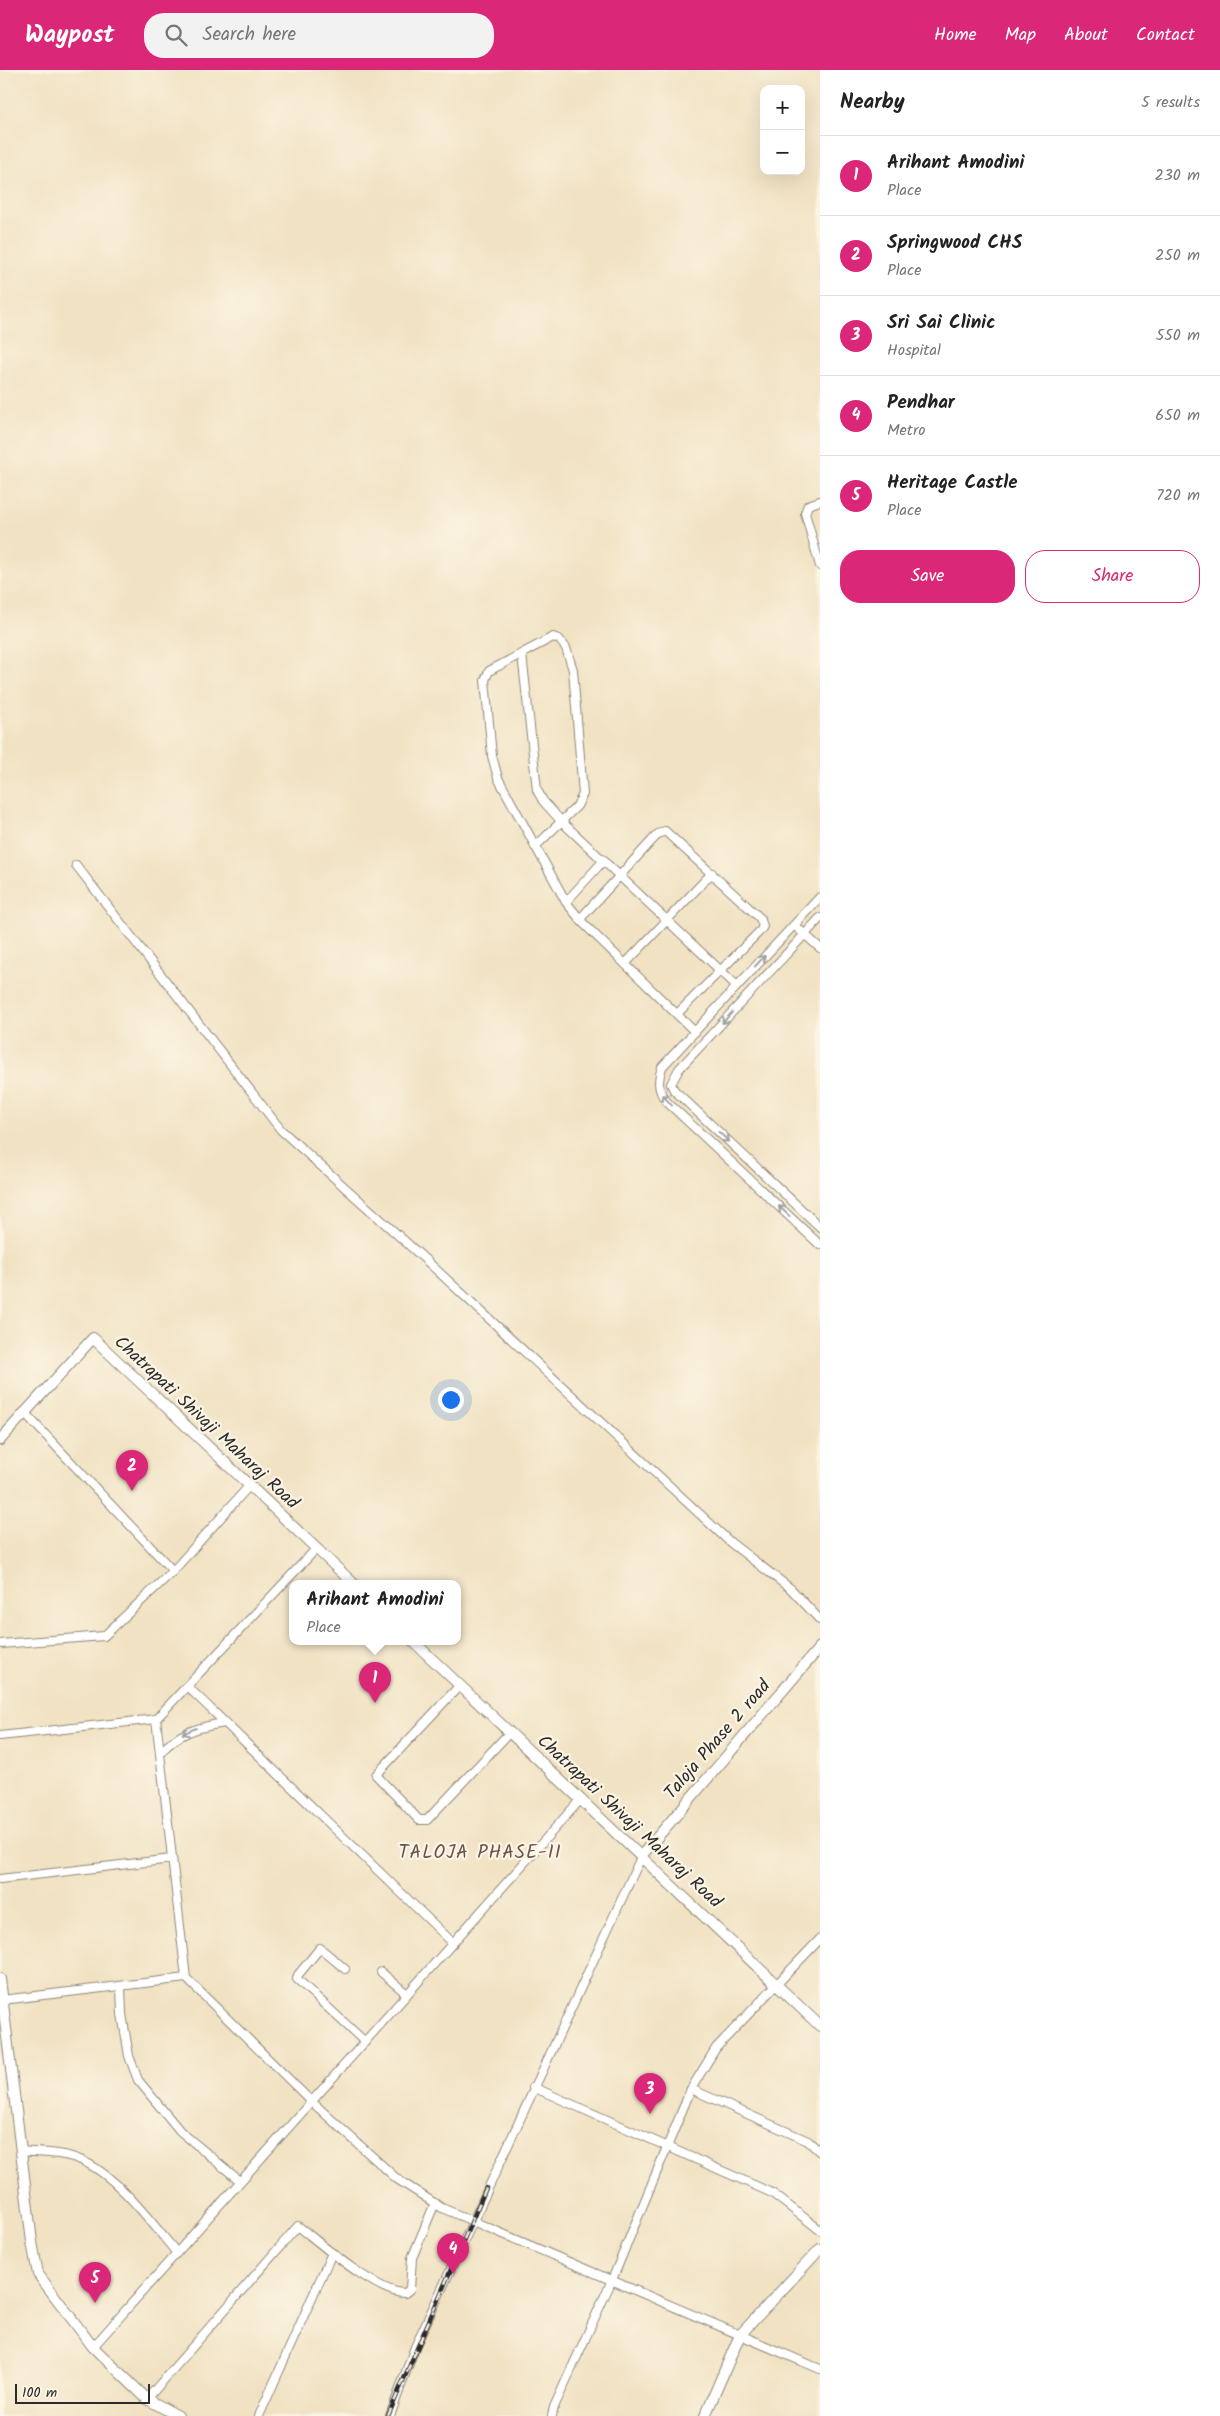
<!DOCTYPE html>
<meta charset="utf-8">
<style>
body{margin:0;font-family:Kalam,sans-serif;background:#f2f2f2;color:#222}
.controls{position:absolute;right:15px;top:15px;display:grid;overflow:hidden;border-radius:10px;box-shadow:0 5px 20px #0002}
.controls button{width:45px;height:45px;display:grid;place-items:center;padding:0;border:0;border-bottom:1px solid #e0e0e0;background:#fff;color:#222;font:25px sans-serif}
.scale{position:absolute;left:15px;bottom:12px;width:135px;box-sizing:border-box;padding-left:5px;border:2px solid #2b2b2b;border-top:0;font-size:14px;line-height:18px;white-space:nowrap;color:#2b2b2b;-webkit-text-stroke:4px #fcf5e5;paint-order:stroke}
.you{position:absolute;left:450px;top:1329px;width:18px;height:18px;margin:-12px;border:4px solid #fff;border-radius:50%;background:#1a73e8;box-shadow:0 0 0 8px #1a73e833}
.badge{display:grid;place-items:center;width:32px;height:32px;border-radius:50%;background:#db2777;color:#fff;font-size:16px;font-weight:700}
.pin{position:absolute;translate:-50% -41px;filter:drop-shadow(0 1px 2px #0008)}
.pin::after{content:'';position:absolute;top:26px;width:18px;height:15px;background:inherit;clip-path:polygon(0 0,100% 0,50% 100%)}
.popup{position:absolute;left:289px;top:1510px;width:172px;height:65px;box-sizing:border-box;display:grid;place-content:center;border-radius:10px;background:#fff;filter:drop-shadow(0 1px 4px #0005);font-size:16px;white-space:nowrap;color:#767676}
.popup b{font-size:19px;color:#222}
.popup::after{content:'';position:absolute;left:50%;top:100%;margin-left:-10px;border:10px solid transparent;border-top-color:#fff}
.list{margin:0;padding:0;list-style:none}
h2{display:flex;justify-content:space-between;align-items:center;height:65px;margin:0;padding:0 20px;font-size:21px}
h2 small{font-size:16px;font-weight:400;color:#767676}
.list li{display:grid;grid-template-columns:32px 1fr auto;gap:15px;align-items:center;box-sizing:border-box;height:80px;padding:0 20px;border-top:1px solid #e0e0e0}
.list b{display:block;font-size:19px;white-space:nowrap}
.list p{margin:0;font-size:16px;white-space:nowrap;color:#767676}
.list em{font-size:16px;font-style:normal;color:#767676}
.actions{display:flex;gap:10px;padding:15px 20px}
.actions a{flex:1;padding:11px 0;border:1px solid #db2777;border-radius:20px;text-align:center;font-size:18px;color:#db2777}
.actions .main{background:#db2777;color:#fff}
.icon{flex:none;width:28px;height:28px;fill:none;stroke:currentColor;stroke-width:2;stroke-linecap:round;stroke-linejoin:round}
.map{position:relative;flex:none;width:820px;height:2346px;overflow:hidden}
header{display:flex;align-items:center;gap:30px;box-sizing:border-box;height:70px;padding:0 25px;background:#db2777;color:#fff}
header strong{font-size:24px}
nav{display:flex;gap:28px;margin-inline-start:auto;font-size:18px}
.search{width:350px;height:45px;background:#f2f2f2;display:flex;align-items:center;gap:12px;box-sizing:border-box;padding:0 18px;border-radius:20px;color:#767676;font-size:19px}
main{display:flex}
aside{flex:1;background:#fff}
.map>svg:first-child{display:block}
</style>
<header>
<strong>Waypost</strong>
<div class="search"><svg class="icon" aria-label="search" viewBox="0 0 24 24"><circle cx="10" cy="10" r="6"/><path d="M15 15l6 6"/></svg>Search here</div>
<nav><a>Home</a><a>Map</a><a>About</a><a>Contact</a></nav>
</header>
<main>
<div class="map">
<svg width="820" height="2346" viewBox="0 0 820 2346">
<rect width="100%" height="100%" fill="#fcf5e5"/>
<filter id="ink" filterUnits="userSpaceOnUse"><feTurbulence type="fractalNoise" baseFrequency=".02" numOctaves="2"/><feDisplacementMap in="SourceGraphic" scale="10" xChannelSelector="R" yChannelSelector="G"/><feConvolveMatrix kernelMatrix="1 2 1 2 8 2 1 2 1" color-interpolation-filters="sRGB"/></filter>
<filter id="wash" filterUnits="userSpaceOnUse"><feTurbulence type="fractalNoise" baseFrequency=".0096" numOctaves="4" result="noise"/><feDisplacementMap in="SourceGraphic" scale="20" xChannelSelector="R" yChannelSelector="G"/><feGaussianBlur stdDeviation="1.12" result="paint"/><feColorMatrix in="noise" values="0 0 0 0 0 0 0 0 0 0 0 0 0 0 0 0 0 1.4 0 .05"/><feComposite in="paint" operator="in"/></filter>
<g filter="url(#wash)">
<rect width="100%" height="100%" fill="#f1e2c3"/>
</g>
<g filter="url(#ink)">
<g fill="none" stroke-linecap="round" stroke-linejoin="round">
<g stroke="#8e8677" stroke-width="10">
<g id="minor">
<polyline points="820,431 808,435 805,443 820,496"/>
<polyline points="522,584 537,720 543,731 562,752 737,916"/>
<polyline points="535,777 577,736 583,724 573,600 566,578 559,569 553,567 489,601 485,610 492,686 498,708 566,832 583,853 695,962"/>
<polyline points="76,795 281,1060 429,1193 731,1473 791,1519 820,1550"/>
<path d="M820 827 662 997C658 1010 657 1019 666 1031L820 1175"/>
<polyline points="566,832 604,790"/>
<polyline points="820,848 679,999 671,1014 674,1020 820,1157"/>
<polyline points="580,849 658,764 665,761 760,848 763,856 761,860 677,944"/>
<polyline points="794,855 820,878"/>
<polyline points="625,894 712,803"/>
<polyline points="24,1342 173,1501"/>
<polyline points="316,1479 156,1649 186,1908 312,2032 397,2109 442,2138 820,2299"/>
<polyline points="0,1574 104,1566 173,1501 249,1416"/>
<polyline points="460,1615 376,1705 419,1750 427,1750 510,1662"/>
<polyline points="187,1616 453,1873"/>
<polyline points="0,1666 156,1649"/>
<path d="M160 1683C179 1662 198 1657 225 1653"/>
<polyline points="0,1809 172,1789"/>
<polyline points="345,1899 320,1878 298,1905 297,1909 365,1972"/>
<polyline points="381,1902 407,1924"/>
<polyline points="121,1916 122,1944 129,1986 138,2010 180,2061 240,2111"/>
<polyline points="2,1930 186,1908"/>
<polyline points="533,2017 772,2123 820,2160"/>
<polyline points="691,2019 808,2071 820,2082"/>
<path d="M22 2081C38 2083 56 2082 72 2087 112 2098 150 2151 176 2182"/>
<polyline points="93,2277 581,1729"/>
<path d="M147 2329 298 2156C320 2173 378 2224 405 2223L410 2219 412 2188 435 2133"/>
<polyline points="259,2346 332,2183"/>
<polyline points="390,2346 415,2277 642,1785"/>
<polyline points="552,2346 554,2337 612,2210 691,2019 716,1978 820,1869"/>
</g>
</g>
<g stroke="#8e8677" stroke-width="12">
<g id="tertiary">
<polyline points="0,1370 93,1268 354,1514"/>
<polyline points="414,1572 820,1956"/>
<polyline points="642,1785 820,1577"/>
<polyline points="0,1909 32,2172 38,2204 93,2277 147,2329 178,2346"/>
<polyline points="705,2346 740,2265 820,2179"/>
</g>
</g>
<use href="#minor" stroke="#fff" stroke-width="8"/>
<use href="#tertiary" stroke="#fff" stroke-width="10"/>
<g stroke="#2b2b2b" stroke-width="4.5">
<polyline id="rail" points="388,2346 486,2118"/>
</g>
<use href="#rail" stroke="#fcf5e5" stroke-width="2.5" stroke-dasharray="8" stroke-linecap="butt"/>
</g>
<defs><path id="oneway-shaft" d="M-6 0H5M1.5-3L5.5 0L1.5 3" fill="none" stroke-width="1.6" stroke-linecap="round" stroke-linejoin="round" transform="scale(1.25)"/></defs>
<g stroke="#a0a0a0">
<use href="#oneway-shaft" transform="translate(760 891) rotate(-47)"/>
<use href="#oneway-shaft" transform="translate(727 948) rotate(132)"/>
<use href="#oneway-shaft" transform="translate(667 1030) rotate(-132)"/>
<use href="#oneway-shaft" transform="translate(724 1067) rotate(43)"/>
<use href="#oneway-shaft" transform="translate(784 1141) rotate(-137)"/>
<use href="#oneway-shaft" transform="translate(189 1661) rotate(157)"/>
</g>
</g>
<g text-anchor="middle" dominant-baseline="central" stroke-width="4.5" stroke-linejoin="round" paint-order="stroke">
<g font-size="18" fill="#2b2b2b" stroke="#fcf5e5">
<text transform="translate(206 1353) rotate(43)">Chatrapati Shivaji Maharaj Road</text>
<text transform="translate(718 1670) rotate(-49)">Taloja Phase 2 road</text>
<text transform="translate(629 1752) rotate(43)">Chatrapati Shivaji Maharaj Road</text>
</g>
<g font-size="19" letter-spacing="1" fill="#6b544e" stroke="#fcf5e5">
<text x="480" y="1783">TALOJA PHASE-II</text>
</g>
</g>
</svg>
<div class="controls">
<button>+</button>
<button>−</button>
</div>
<div class="scale">100 m</div>
<div class="you"></div>
<div class="pin badge" style="left:375px;top:1633px">1</div>
<div class="popup"><b>Arihant Amodini</b>Place</div>
<div class="pin badge" style="left:132px;top:1421px">2</div>
<div class="pin badge" style="left:650px;top:2044px">3</div>
<div class="pin badge" style="left:453px;top:2204px">4</div>
<div class="pin badge" style="left:95px;top:2233px">5</div>
</div>
<aside>
<h2>Nearby<small>5 results</small></h2>
<ul class="list">
<li><span class="badge">1</span><div><b>Arihant Amodini</b><p>Place</p></div><em>230 m</em></li>
<li><span class="badge">2</span><div><b>Springwood CHS</b><p>Place</p></div><em>250 m</em></li>
<li><span class="badge">3</span><div><b>Sri Sai Clinic</b><p>Hospital</p></div><em>550 m</em></li>
<li><span class="badge">4</span><div><b>Pendhar</b><p>Metro</p></div><em>650 m</em></li>
<li><span class="badge">5</span><div><b>Heritage Castle</b><p>Place</p></div><em>720 m</em></li>
</ul>
<div class="actions"><a class="main">Save</a><a>Share</a></div>
</aside>
</main>
